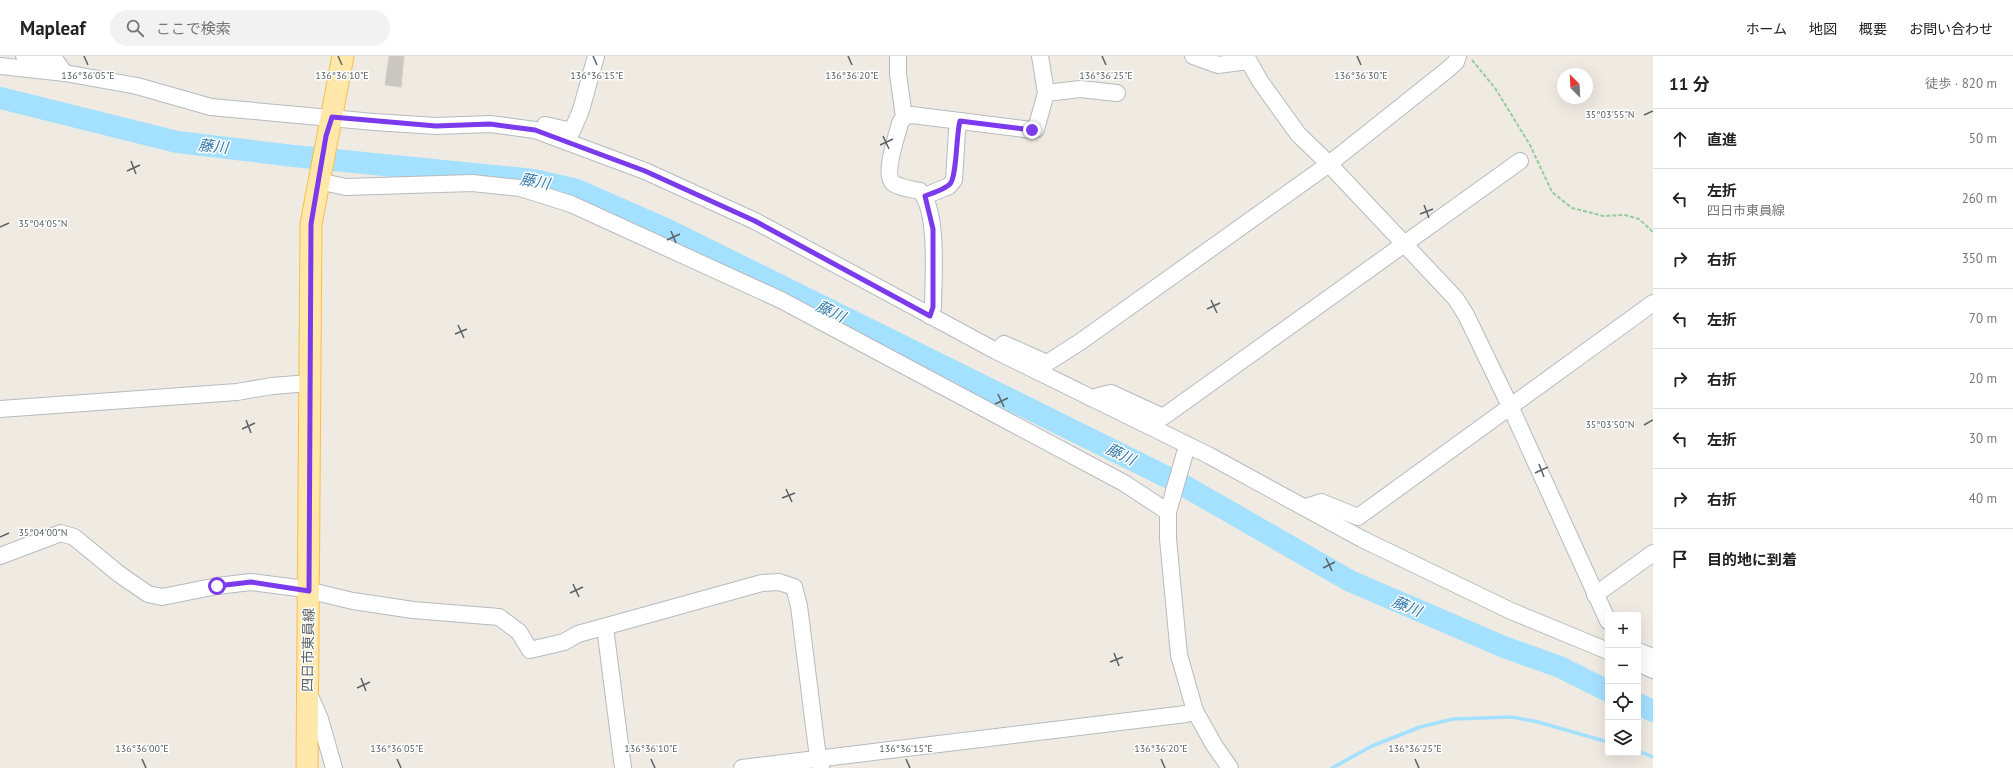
<!DOCTYPE html>
<html lang="ja">
<meta charset="utf-8">
<style>
body{margin:0;font-family:"PT Sans","Noto Sans JP",sans-serif;background:#f2f2f2;color:#222}
.controls{position:absolute;right:12px;bottom:12px;display:grid;overflow:hidden;border-radius:4px;box-shadow:0 4px 16px #0002}
.controls button{width:36px;height:36px;display:grid;place-items:center;padding:0;border:0;border-bottom:1px solid #e0e0e0;background:#fff;color:#222;font:20px sans-serif}
.compass{position:absolute;left:1557px;top:12px;width:36px;height:36px;border-radius:50%;background:#fff;box-shadow:0 4px 16px #0002;rotate:336deg}
.stop{position:absolute;width:12px;height:12px;margin:-9px;border:3px solid #7c3aed;border-radius:50%;background:#fff}
.stop.end{background:#7c3aed;border-color:#fff;box-shadow:0 1px 4px #0008}
.list{margin:0;padding:0;list-style:none}
h2{display:flex;justify-content:space-between;align-items:center;height:52px;margin:0;padding:0 16px;font-size:17px}
h2 small{font-size:13px;font-weight:400;color:#767676}
.list li{display:grid;grid-template-columns:26px 1fr auto;gap:12px;align-items:center;box-sizing:border-box;height:60px;padding:0 16px;border-top:1px solid #e0e0e0}
.list b{display:block;font-size:15px;white-space:nowrap}
.list p{margin:0;font-size:13px;white-space:nowrap;color:#767676}
.list em{font-size:13px;font-style:normal;color:#767676}
.icon{flex:none;width:22px;height:22px;fill:none;stroke:currentColor;stroke-width:2;stroke-linecap:round;stroke-linejoin:round}
.map{position:relative;flex:none;width:1653px;height:712px;overflow:hidden}
header{display:flex;align-items:center;gap:24px;box-sizing:border-box;height:56px;padding:0 20px;background:#fff;border-bottom:1px solid #e0e0e0}
header strong{font-size:19px}
nav{display:flex;gap:22px;margin-inline-start:auto;font-size:14px}
.search{width:280px;height:36px;background:#f2f2f2;display:flex;align-items:center;gap:10px;box-sizing:border-box;padding:0 14px;border-radius:22px;color:#767676;font-size:15px}
main{display:flex}
aside{flex:1;background:#fff}
.map>svg:first-child{display:block}
</style>
<header>
<strong>Mapleaf</strong>
<div class="search"><svg class="icon" aria-label="search" viewBox="0 0 24 24"><circle cx="10" cy="10" r="6"/><path d="M15 15l6 6"/></svg>ここで検索</div>
<nav><a>ホーム</a><a>地図</a><a>概要</a><a>お問い合わせ</a></nav>
</header>
<main>
<div class="map">
<svg width="1653" height="712" viewBox="0 0 1653 712">
<rect width="100%" height="100%" fill="#efebe3"/>
<g fill="none" stroke-linecap="round" stroke-linejoin="round">
<g stroke="#a4e0ff" stroke-width="3.5">
<polyline points="1638,695 1653,701"/>
<polyline points="1332,712 1372,690 1420,671 1453,663 1512,661 1538,666 1608,686"/>
</g>
<g stroke="#a4e0ff" stroke-width="22">
<polyline points="0,42 177,86 294,100 534,124 577,134 666,173 1183,429 1350,525 1504,591 1560,611 1608,635"/>
<polyline points="1638,648 1653,655"/>
</g>
</g>
<polygon fill="#cac6c0" stroke="#d5cdc1" points="389,0 404,0 401,31 385,29"/>
<g fill="none" stroke-linecap="round" stroke-linejoin="round">
<g stroke="#b6babf" stroke-width="18">
<g id="minor">
<polyline points="24,0 56,5 63,15"/>
<path d="M898 0V18L904 61 900 67C897 80 883 118 893 127 899 132 912 133 920 135 939 155 933 224 933 251L930 260"/>
<polyline points="1193,0 1218,9 1248,5"/>
<polyline points="1246,0 1260,25 1298,78 1329,108 1456,243 1466,259 1510,350 1608,565"/>
<polyline points="0,10 65,17 137,30 211,51 374,66 436,70 490,68 535,74 645,115 755,165 996,295 1210,400 1362,483 1511,555 1608,595"/>
<polyline points="1046,37 1080,33 1117,37"/>
<polyline points="904,61 912,59 1032,74 1036,73 1046,37 1040,0"/>
<polyline points="545,69 572,75 581,54 596,0"/>
<polyline points="318,125 346,131 472,127 520,132 571,148 781,244 1124,427 1168,456"/>
<polyline points="925,140 949,130 954,124 957,75 960,65"/>
<polyline points="1002,290 1004,288 1047,307 1080,286 1329,108 1447,14 1456,6 1458,0"/>
<polyline points="1091,342 1111,337 1163,361 1520,105"/>
<polyline points="0,353 237,336 272,330 310,327"/>
<polyline points="1190,391 1185,397 1168,456 1168,483 1179,599 1195,655 1214,689 1230,712"/>
<polyline points="1306,451 1321,446 1358,461 1653,247"/>
<polyline points="0,500 61,477 74,481 119,518 148,538 162,541 217,530 251,526 298,532 353,545 413,554 499,561 519,576 530,594 564,586 578,578 762,527 779,526 794,531 799,550 818,702 821,712"/>
<polyline points="1595,539 1653,497"/>
<polyline points="605,571 623,712"/>
<polyline points="1638,595 1653,601"/>
<polyline points="1638,607 1653,614"/>
<polyline points="310,640 320,663 334,712"/>
<polyline points="742,712 1186,658 1195,655"/>
</g>
</g>
<g stroke="#ffbb4d" stroke-width="23">
<polyline id="major" points="307,712 311,168 343,0"/>
</g>
<polyline stroke="#95cc9f" stroke-width="2" stroke-dasharray="4 2" stroke-linecap="butt" points="1472,4 1495,32 1530,89 1552,136 1572,152 1603,160 1625,159 1639,163 1653,176"/>
<use href="#minor" stroke="#fff" stroke-width="16"/>
<use href="#major" stroke="#ffe8a9" stroke-width="21"/>
</g>
<g fill="none" stroke-linecap="round" stroke-linejoin="round">
<path stroke="#7c3aed" stroke-width="5" d="M217 530 251 526 309 535 311 168 326 80 332 61 436 70 490 68 535 74 645 115 755 165 930 260 933 251V173L925 140C932 137 944 134 950 128 957 120 956 79 960 65L1032 74"/>
</g>
<path fill="none" stroke="#5b6165" stroke-width="1.5" d="M84 0 88 9M338 0 342 9M593 0 597 9M848 0 852 9M1102 0 1106 9M1357 0 1361 9M1644 59 1653 55M883 80 889 93M880 89 893 83M131 105 136 118M127 115 140 109M1424 149 1429 162M1420 158 1433 153M0 171 9 167M671 175 676 187M667 184 680 178M1211 244 1217 257M1207 253 1220 247M458 269 464 282M455 278 467 273M998 338 1004 351M995 348 1008 342M246 364 251 377M1644 369 1653 364M242 373 255 367M1539 408 1544 421M1535 417 1548 411M786 433 792 446M782 442 795 437M0 481 9 477M1326 502 1332 515M1323 512 1335 506M573 528 579 541M570 537 583 531M1114 597 1119 610M1110 606 1123 601M361 622 366 635M357 632 370 626M142 703 146 712M397 703 401 712M651 703 655 712M906 703 910 712M1161 703 1165 712M1415 703 1419 712"/>
<g text-anchor="middle" dominant-baseline="central" stroke-width="3" stroke-linejoin="round" paint-order="stroke">
<g font-size="14" fill="#5b6165" stroke="#fff">
<text transform="translate(308 594) rotate(-89)">四日市東員線</text>
</g>
<g font-size="15" font-style="italic" fill="#3277a8" stroke="#fff">
<text transform="translate(213 90) rotate(6)">藤川</text>
<text transform="translate(535 125) rotate(10)">藤川</text>
<text transform="translate(831 255) rotate(26)">藤川</text>
<text transform="translate(1121 398) rotate(26)">藤川</text>
<text transform="translate(1407 550) rotate(23)">藤川</text>
</g>
</g>
<g font-size="10" text-anchor="middle" fill="#5b6165" stroke="#fff" stroke-width="3" stroke-linejoin="round" paint-order="stroke">
<text x="88" y="23">136°36'05"E</text>
<text x="342" y="23">136°36'10"E</text>
<text x="597" y="23">136°36'15"E</text>
<text x="852" y="23">136°36'20"E</text>
<text x="1106" y="23">136°36'25"E</text>
<text x="1361" y="23">136°36'30"E</text>
<text x="1610" y="62">35°03'55"N</text>
<text x="43" y="171">35°04'05"N</text>
<text x="1610" y="372">35°03'50"N</text>
<text x="43" y="480">35°04'00"N</text>
<text x="142" y="696">136°36'00"E</text>
<text x="397" y="696">136°36'05"E</text>
<text x="651" y="696">136°36'10"E</text>
<text x="906" y="696">136°36'15"E</text>
<text x="1161" y="696">136°36'20"E</text>
<text x="1415" y="696">136°36'25"E</text>
</g>
</svg>
<div class="controls">
<button>+</button>
<button>−</button>
<button><svg class="icon" aria-label="locate" viewBox="0 0 24 24"><circle cx="12" cy="12" r="6"/><path d="M12 2v4M12 18v4M2 12h4M18 12h4"/></svg></button>
<button><svg class="icon" aria-label="layers" viewBox="0 0 24 24"><path d="M12 4l9 5-9 5-9-5zM3 14l9 5 9-5"/></svg></button>
</div>
<svg class="compass" viewBox="-18 -18 36 36"><path d="M0-13l5 13h-10z" fill="#e53935"/><path d="M0 13l5-13h-10z" fill="#767676"/></svg>
<div class="stop" style="left:217px;top:530px"></div>
<div class="stop end" style="left:1032px;top:74px"></div>
</div>
<aside>
<h2>11 分<small>徒歩 · 820 m</small></h2>
<ul class="list">
<li><svg class="icon" aria-label="ahead" viewBox="0 0 24 24"><path d="M12 20V5M6 11l6-6 6 6"/></svg><div><b>直進</b></div><em>50 m</em></li>
<li><svg class="icon" aria-label="left" viewBox="0 0 24 24"><path d="M17 20v-9H6M10 6l-5 5 5 5"/></svg><div><b>左折</b><p>四日市東員線</p></div><em>260 m</em></li>
<li><svg class="icon" aria-label="right" viewBox="0 0 24 24"><path d="M7 20v-9h11M14 6l5 5-5 5"/></svg><div><b>右折</b></div><em>350 m</em></li>
<li><svg class="icon" aria-label="left" viewBox="0 0 24 24"><path d="M17 20v-9H6M10 6l-5 5 5 5"/></svg><div><b>左折</b></div><em>70 m</em></li>
<li><svg class="icon" aria-label="right" viewBox="0 0 24 24"><path d="M7 20v-9h11M14 6l5 5-5 5"/></svg><div><b>右折</b></div><em>20 m</em></li>
<li><svg class="icon" aria-label="left" viewBox="0 0 24 24"><path d="M17 20v-9H6M10 6l-5 5 5 5"/></svg><div><b>左折</b></div><em>30 m</em></li>
<li><svg class="icon" aria-label="right" viewBox="0 0 24 24"><path d="M7 20v-9h11M14 6l5 5-5 5"/></svg><div><b>右折</b></div><em>40 m</em></li>
<li><svg class="icon" aria-label="arrive" viewBox="0 0 24 24"><path d="M6 21V4h12l-3 4 3 4H6"/></svg><div><b>目的地に到着</b></div></li>
</ul>
</aside>
</main>
